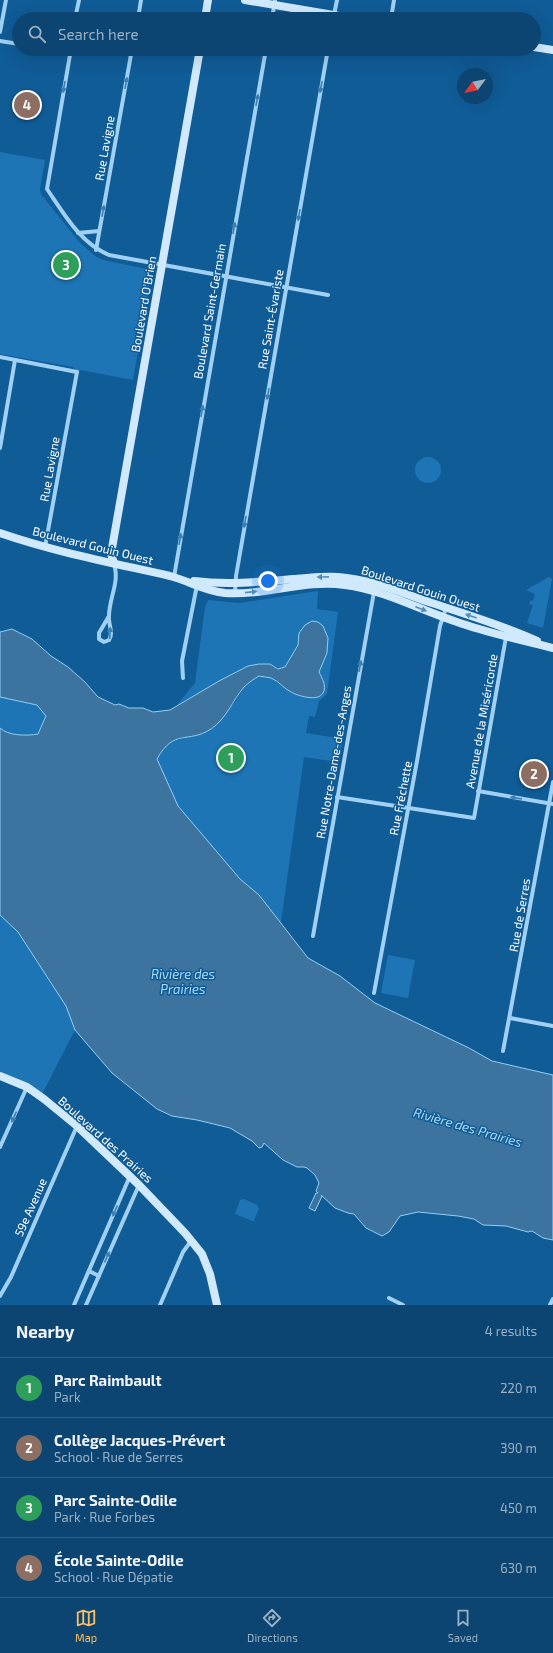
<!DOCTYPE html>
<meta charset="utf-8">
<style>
body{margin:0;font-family:"Exo 2",sans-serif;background:#154c76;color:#f1f3f6}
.compass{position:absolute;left:457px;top:68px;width:36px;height:36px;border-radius:50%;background:#0c4571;box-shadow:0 4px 16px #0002;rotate:238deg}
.you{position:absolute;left:268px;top:581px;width:14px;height:14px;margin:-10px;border:3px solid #fff;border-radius:50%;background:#1a73e8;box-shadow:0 0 0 6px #1a73e833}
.badge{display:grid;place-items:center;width:26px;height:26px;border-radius:50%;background:#ffbf63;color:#fff;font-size:13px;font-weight:700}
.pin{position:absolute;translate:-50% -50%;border:2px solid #fff;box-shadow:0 1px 4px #0006}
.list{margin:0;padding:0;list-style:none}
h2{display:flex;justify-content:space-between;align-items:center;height:52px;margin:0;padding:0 16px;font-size:17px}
h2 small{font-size:13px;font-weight:400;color:#9ab1c3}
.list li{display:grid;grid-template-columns:26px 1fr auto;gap:12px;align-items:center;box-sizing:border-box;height:60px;padding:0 16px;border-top:1px solid #2c5d84}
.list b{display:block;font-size:15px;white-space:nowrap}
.list p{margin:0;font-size:13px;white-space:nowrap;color:#9ab1c3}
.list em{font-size:13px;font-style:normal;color:#9ab1c3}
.icon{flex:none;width:22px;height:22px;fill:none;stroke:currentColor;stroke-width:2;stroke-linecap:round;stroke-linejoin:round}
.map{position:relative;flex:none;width:553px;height:1305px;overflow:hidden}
.search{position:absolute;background:#0c4571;box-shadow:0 4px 16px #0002;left:12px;right:12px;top:12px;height:44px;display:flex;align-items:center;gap:10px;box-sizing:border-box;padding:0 14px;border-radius:22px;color:#9ab1c3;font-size:15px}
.sheet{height:292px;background:#0c4571}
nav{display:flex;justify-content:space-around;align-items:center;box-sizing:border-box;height:56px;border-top:1px solid #2c5d84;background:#0c4571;font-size:11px;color:#9ab1c3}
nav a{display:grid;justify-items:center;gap:2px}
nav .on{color:#ffbf63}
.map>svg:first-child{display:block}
</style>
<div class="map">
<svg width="553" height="1305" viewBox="0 0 553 1305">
<rect width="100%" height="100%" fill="#105c97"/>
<g fill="#1e75b5">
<polygon points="0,152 45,160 40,189 41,194 80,243 95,256 103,260 152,270 133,380 81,370 79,372 73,367 0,354"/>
<circle cx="428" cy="470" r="13"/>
<polygon points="549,577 552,579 543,628 527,623 533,605 529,604 531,600 533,601 535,594 526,590"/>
<polygon points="318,591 317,609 338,612 327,694 319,701 315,717 309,716 306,733 343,739 338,762 304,757 281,922 256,901 174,808 157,759 164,748 170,742 201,734 211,729 235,702 245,686 259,676 272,678 291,693 323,679 319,672 327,653 328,638 323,626 299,633 298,645 286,666 281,669 270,664 219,681 177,705 195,683 205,607 208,600 239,603"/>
<path d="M0 697 37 705 46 716 38 734C27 736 8 736 0 728Z"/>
<polygon points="0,915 18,932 66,1006 75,1030 42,1094 0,1076"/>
<polygon points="388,955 415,960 408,998 381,993"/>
<polygon points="244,1199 257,1205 259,1209 254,1220 255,1222 235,1214 240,1200"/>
</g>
<path fill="#3d749f" stroke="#92cef8" d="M312 621 318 622 323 626 328 638 327 653 319 672C322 678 327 686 323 693 318 702 298 696 291 692 284 689 279 681 271 678 267 677 263 677 259 676 254 679 248 683 244 687 233 700 226 719 211 729 188 744 174 728 157 759L178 806 240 879 259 895 308 958 340 976 375 1003 469 1048 492 1061 553 1075V1240L543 1238 532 1231 528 1232 506 1226 483 1225 474 1219 458 1216 418 1212 400 1216 389 1232 382 1236 366 1228 354 1214 348 1213 335 1208 321 1195 322 1196 315 1211 309 1208 316 1193H318L316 1191 319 1183 315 1175 307 1168 304 1167H297L283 1160 264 1143 262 1147 259 1148 252 1141 230 1128 197 1120 172 1116 157 1109 112 1073 75 1030 66 1006 18 932 0 915V728C8 736 27 736 38 734L46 716 37 705 0 697V632L12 629 32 639 51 656 68 667 85 682 98 697 115 705 119 704 129 708H143L153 712 170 710 219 681 248 666 259 664H270L278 669 285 667 298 645 299 633 305 625Z"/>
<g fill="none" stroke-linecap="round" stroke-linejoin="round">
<g stroke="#a0d1f4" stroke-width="4">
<polyline points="334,15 337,0"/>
<polyline points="75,19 79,0"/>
<polyline points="138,19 141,0"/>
<polyline points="272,19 275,0"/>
<polyline points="391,19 394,0"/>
<polyline points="0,32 6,0"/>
<polyline points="0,41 19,44"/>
<polyline points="54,49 70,51"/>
<path d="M71 49 47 189C64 214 80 243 109 255L328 295"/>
<polyline points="78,233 99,231"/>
<polyline points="96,250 132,49"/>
<polyline points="0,357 77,372 45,547"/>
<polyline points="0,448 15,360"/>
<polyline points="174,577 266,49"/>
<polyline points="235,593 236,576 328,49"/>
<path d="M109 616 99 633V639L104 642 109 640C114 633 108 624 109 616 109 598 120 582 114 564"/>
<polyline points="183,678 182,661 197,585"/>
<polyline points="478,791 553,804"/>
<polyline points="337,797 474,818 506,637"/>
<polyline points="313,936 374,592"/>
<polyline points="374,993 417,761 440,626 446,608"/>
<polyline points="510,1018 553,1026"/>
<polyline points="503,1051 553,782"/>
<polyline points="0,1147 27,1087"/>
<polyline points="89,1271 99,1276"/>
<polyline points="0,1296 11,1277 77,1126"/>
<polyline points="389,1298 403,1305"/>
<polyline points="74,1305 130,1176"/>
<polyline points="86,1305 139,1185"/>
<polyline points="160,1305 183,1252 191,1241"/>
<polyline points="550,1305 553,1299"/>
</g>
<g stroke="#d0e9fd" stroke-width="8">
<polyline points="245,0 357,19"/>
<polyline points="205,19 208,0"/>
<polyline points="534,47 553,50"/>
<path d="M0 533C55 552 113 563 170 576 189 581 205 591 225 593 265 596 305 579 345 585 384 590 420 610 457 622 488 633 521 640 553 648"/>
<polyline points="114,563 111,554 200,49"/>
<path d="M194 581C227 585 259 582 293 579 308 578 323 576 338 577 369 579 400 592 429 602 465 614 502 625 537 641"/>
<polyline points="0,1076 27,1087 44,1099 77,1126 139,1185 185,1233 202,1254 210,1274 217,1305"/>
</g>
</g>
<defs><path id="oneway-solid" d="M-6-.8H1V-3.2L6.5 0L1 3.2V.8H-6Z"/></defs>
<g fill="#3b7fb3">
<use href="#oneway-solid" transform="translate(126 83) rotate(-80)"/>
<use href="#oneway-solid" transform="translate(64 87) rotate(100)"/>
<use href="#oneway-solid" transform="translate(321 87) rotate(100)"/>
<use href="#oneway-solid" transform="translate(257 100) rotate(-80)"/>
<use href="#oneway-solid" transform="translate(103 211) rotate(-80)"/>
<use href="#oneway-solid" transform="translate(299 215) rotate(100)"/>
<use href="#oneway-solid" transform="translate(234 228) rotate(-80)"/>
<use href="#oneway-solid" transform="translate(268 394) rotate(100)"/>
<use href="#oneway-solid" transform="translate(202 411) rotate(-80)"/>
<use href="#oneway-solid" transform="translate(245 522) rotate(100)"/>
<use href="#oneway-solid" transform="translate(180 539) rotate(-80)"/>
<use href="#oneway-solid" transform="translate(110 633) rotate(-87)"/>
<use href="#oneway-solid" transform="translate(360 666) rotate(-80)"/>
<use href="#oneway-solid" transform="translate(516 798) rotate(-171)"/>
<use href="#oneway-solid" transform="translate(14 1117) rotate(114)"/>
<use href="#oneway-solid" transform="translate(115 1211) rotate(114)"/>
<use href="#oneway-solid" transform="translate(107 1257) rotate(-66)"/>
</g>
<g fill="#538dbb">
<use href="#oneway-solid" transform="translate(323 577) rotate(179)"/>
<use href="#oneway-solid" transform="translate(251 592) rotate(-6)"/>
<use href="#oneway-solid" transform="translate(421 609) rotate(21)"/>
<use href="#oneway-solid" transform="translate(471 616) rotate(-161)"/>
</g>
<g text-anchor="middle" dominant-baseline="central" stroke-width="3" stroke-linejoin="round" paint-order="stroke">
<g font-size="12" fill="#fff" stroke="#105c97">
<text transform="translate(104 148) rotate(-80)">Rue Lavigne</text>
<text transform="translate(143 304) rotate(-80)">Boulevard O'Brien</text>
<text transform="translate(209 311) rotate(-80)">Boulevard Saint-Germain</text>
<text transform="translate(270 319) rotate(-80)">Rue Saint-Évariste</text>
<text transform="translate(49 469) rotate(-80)">Rue Lavigne</text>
<text transform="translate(93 545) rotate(14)">Boulevard Gouin Ouest</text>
<text transform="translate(421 588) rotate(18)">Boulevard Gouin Ouest</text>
<text transform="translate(481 721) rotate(-80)">Avenue de la Miséricorde</text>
<text transform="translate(333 762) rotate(-80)">Rue Notre-Dame-des-Anges</text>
<text transform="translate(400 798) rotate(-79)">Rue Fréchette</text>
<text transform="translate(519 915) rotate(-80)">Rue de Serres</text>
<text transform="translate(106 1139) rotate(42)">Boulevard des Prairies</text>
<text transform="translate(30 1207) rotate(-66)">59e Avenue</text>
</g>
<g font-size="13" font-style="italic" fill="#addafb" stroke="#105c97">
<text x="183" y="974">Rivière des<tspan x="183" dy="15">Prairies</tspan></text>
<text transform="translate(468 1127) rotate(16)">Rivière des Prairies</text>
</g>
</g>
</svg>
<svg class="compass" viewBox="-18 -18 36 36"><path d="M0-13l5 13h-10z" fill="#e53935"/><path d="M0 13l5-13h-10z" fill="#9ab1c3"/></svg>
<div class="you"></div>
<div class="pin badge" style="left:231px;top:758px;background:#2e9e5b">1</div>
<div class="pin badge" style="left:534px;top:774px;background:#8d6e63">2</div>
<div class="pin badge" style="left:66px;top:265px;background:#2e9e5b">3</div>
<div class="pin badge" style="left:27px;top:105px;background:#8d6e63">4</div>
<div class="search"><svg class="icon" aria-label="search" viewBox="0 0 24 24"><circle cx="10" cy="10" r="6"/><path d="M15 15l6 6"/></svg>Search here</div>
</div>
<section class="sheet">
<h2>Nearby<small>4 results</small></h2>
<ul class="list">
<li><span class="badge" style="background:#2e9e5b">1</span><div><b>Parc Raimbault</b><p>Park</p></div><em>220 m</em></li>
<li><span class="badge" style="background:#8d6e63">2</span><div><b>Collège Jacques-Prévert</b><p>School · Rue de Serres</p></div><em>390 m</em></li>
<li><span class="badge" style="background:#2e9e5b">3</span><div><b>Parc Sainte-Odile</b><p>Park · Rue Forbes</p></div><em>450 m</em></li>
<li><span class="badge" style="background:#8d6e63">4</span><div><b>École Sainte-Odile</b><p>School · Rue Dépatie</p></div><em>630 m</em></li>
</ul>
</section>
<nav>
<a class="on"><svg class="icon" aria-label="map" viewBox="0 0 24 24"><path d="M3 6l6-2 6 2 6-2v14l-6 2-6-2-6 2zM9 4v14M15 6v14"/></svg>Map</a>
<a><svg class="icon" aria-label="directions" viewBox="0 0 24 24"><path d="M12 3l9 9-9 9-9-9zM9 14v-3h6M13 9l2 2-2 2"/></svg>Directions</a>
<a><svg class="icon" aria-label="saved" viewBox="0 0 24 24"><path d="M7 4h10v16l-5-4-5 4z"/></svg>Saved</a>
</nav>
